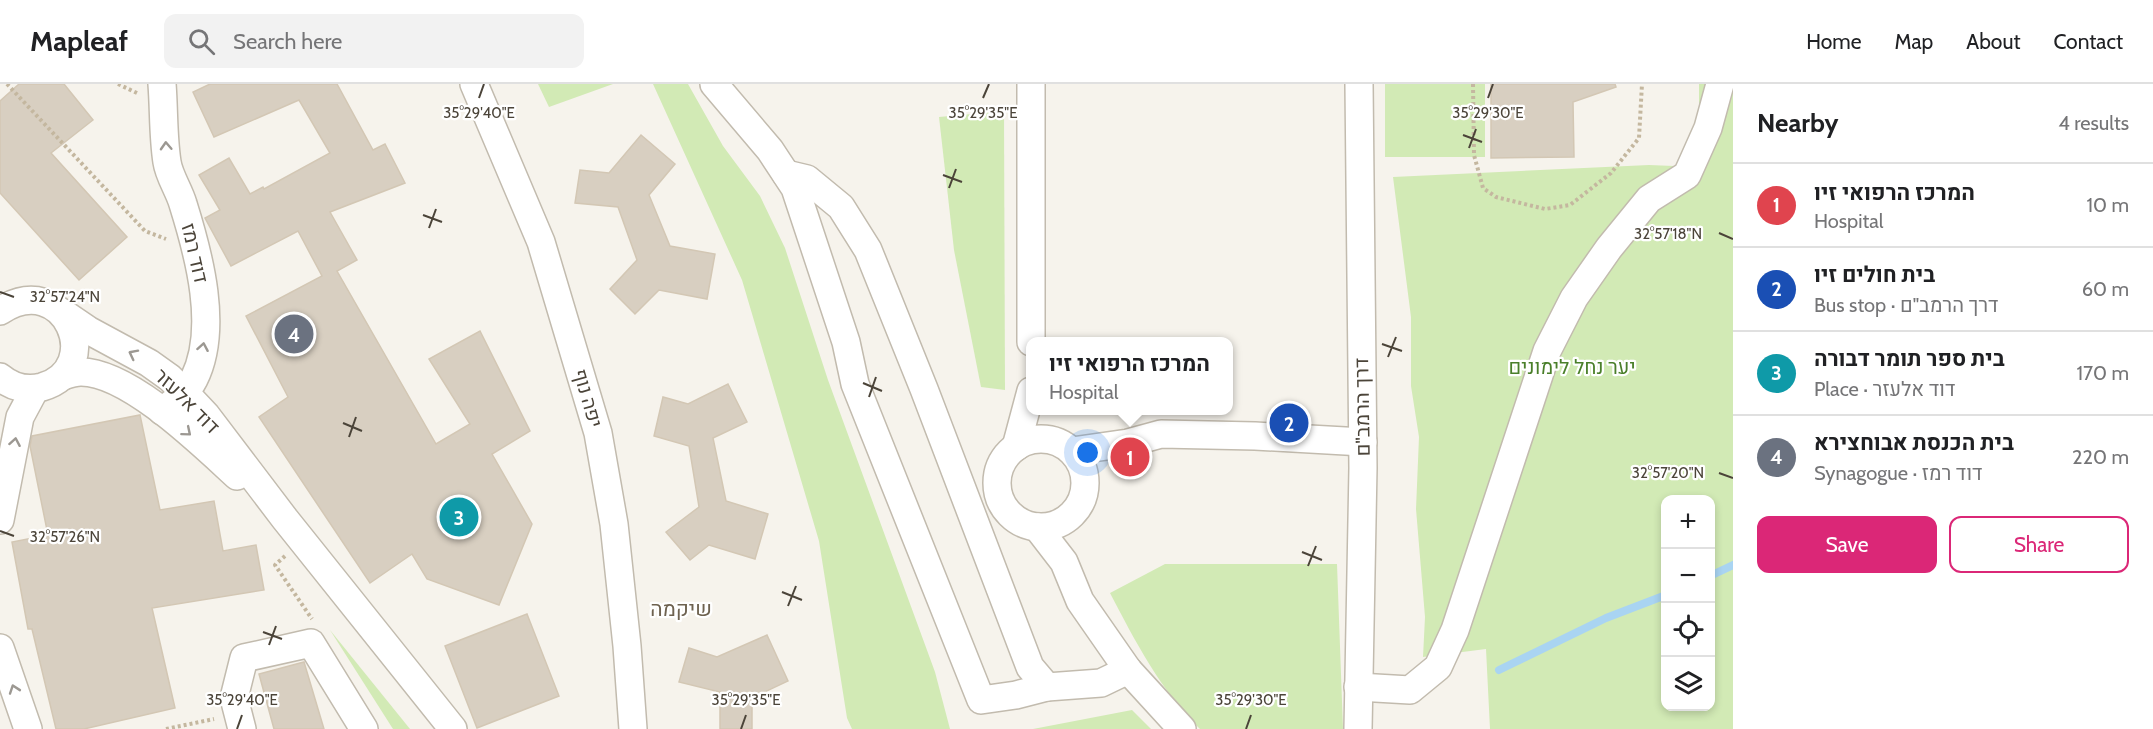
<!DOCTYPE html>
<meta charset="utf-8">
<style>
body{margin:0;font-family:Cabin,Heebo,sans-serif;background:#f2f2f2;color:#202124}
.controls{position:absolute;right:18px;bottom:18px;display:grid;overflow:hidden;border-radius:12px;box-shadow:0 3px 9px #0003}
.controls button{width:54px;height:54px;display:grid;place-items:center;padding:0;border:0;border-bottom:2px solid #e0e0e0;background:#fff;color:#202124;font:30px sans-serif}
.you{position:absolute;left:1088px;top:369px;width:21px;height:21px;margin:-15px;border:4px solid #fff;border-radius:50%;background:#1a73e8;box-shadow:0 0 0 9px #1a73e833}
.badge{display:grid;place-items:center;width:39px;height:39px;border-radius:50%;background:#db2777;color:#fff;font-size:20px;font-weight:700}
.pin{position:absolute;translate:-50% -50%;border:3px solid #fff;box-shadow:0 2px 6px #0006}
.popup{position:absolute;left:1026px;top:253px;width:207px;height:78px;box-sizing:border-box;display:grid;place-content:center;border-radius:12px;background:#fff;filter:drop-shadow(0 2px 4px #0005);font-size:20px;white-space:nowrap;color:#757577}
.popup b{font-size:22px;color:#202124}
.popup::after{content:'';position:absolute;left:50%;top:100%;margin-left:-12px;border:12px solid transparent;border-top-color:#fff}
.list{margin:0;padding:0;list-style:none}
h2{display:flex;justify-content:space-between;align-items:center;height:78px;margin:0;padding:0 24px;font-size:26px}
h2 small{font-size:20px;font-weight:400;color:#757577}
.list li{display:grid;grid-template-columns:39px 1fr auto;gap:18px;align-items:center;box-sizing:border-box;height:84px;padding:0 24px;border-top:2px solid #e0e0e0}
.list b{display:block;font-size:22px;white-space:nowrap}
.list p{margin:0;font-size:20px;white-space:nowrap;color:#757577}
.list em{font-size:20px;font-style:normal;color:#757577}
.actions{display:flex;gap:12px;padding:18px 24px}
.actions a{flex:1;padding:14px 0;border:2px solid #db2777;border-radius:12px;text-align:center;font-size:21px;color:#db2777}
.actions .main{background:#db2777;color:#fff}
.icon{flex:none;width:33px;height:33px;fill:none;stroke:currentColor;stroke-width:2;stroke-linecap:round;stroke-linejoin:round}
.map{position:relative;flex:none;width:1733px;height:645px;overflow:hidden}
header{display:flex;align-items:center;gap:36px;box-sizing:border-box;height:84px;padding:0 30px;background:#fff;border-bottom:2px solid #e0e0e0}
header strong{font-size:28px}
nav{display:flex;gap:33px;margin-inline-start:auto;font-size:21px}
.search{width:420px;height:54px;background:#f2f2f2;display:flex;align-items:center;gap:15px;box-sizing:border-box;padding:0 21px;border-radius:12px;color:#757577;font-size:22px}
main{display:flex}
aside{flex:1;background:#fff}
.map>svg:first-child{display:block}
</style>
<header>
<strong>Mapleaf</strong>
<div class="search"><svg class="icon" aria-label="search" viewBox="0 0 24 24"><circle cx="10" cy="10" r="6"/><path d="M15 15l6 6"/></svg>Search here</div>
<nav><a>Home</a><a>Map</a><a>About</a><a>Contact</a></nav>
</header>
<main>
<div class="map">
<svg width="1733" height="645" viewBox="0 0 1733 645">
<rect width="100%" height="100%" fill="#f6f3ec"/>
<g fill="#d2eab5" fill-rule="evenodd">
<polygon points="538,0 613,0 549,23"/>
<polygon points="653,0 688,0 723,62 760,112 785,164 828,296 935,588 950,645 852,645 847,634 819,457 742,196"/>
<rect x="1385" y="0" width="100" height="73"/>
<path d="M1699 0H1733V645H1490L1486 565 1423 573 1425 533 1416 425 1419 353 1411 302V233L1393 93 1649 81 1699 83ZM1666 416H1710V622H1666Z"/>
<polygon points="1004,27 1005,306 981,303 954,166 939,33"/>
<path d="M1165 480H1337L1343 645H1200C1161 607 1135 557 1110 509Z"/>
<polygon points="330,546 410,645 393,645"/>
<polygon points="1132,626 1151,645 1033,645"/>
</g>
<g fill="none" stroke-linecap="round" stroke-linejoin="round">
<g stroke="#a9d4f2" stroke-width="8">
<polyline points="1710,492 1733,481"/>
<polyline points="1499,586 1606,534 1666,511"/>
</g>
</g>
<g fill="#d8cfc1" stroke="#d3c7b4" stroke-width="1.5">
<polygon points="19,0 64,0 93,36 51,69 127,153 79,196 0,109 0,17"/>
<polygon points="210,0 337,0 373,66 385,60 405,99 330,128 357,176 337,187 436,360 470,340 429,275 480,247 530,347 492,370 532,440 499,521 427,495 412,470 370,499 259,333 288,313 246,232 322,192 298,147 231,182 205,134 220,126 199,91 229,74 250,110 263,103 264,105 330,69 299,16 214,53 193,8"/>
<polygon points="1491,0 1615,0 1616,3 1573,18 1574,73 1491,74"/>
<polygon points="641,51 675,80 649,111 670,162 715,170 707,215 659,206 635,230 610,205 637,176 618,123 575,119 580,86 609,89"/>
<polygon points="728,300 747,338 713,354 726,417 768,430 755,475 709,461 690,476 666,448 699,423 689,362 654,352 663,313 688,320"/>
<polygon points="140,331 160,426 214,417 223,467 256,461 264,506 152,524 175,624 84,645 56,645 32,545 28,545 12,458 48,451 30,362 32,352"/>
<polygon points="527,530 559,612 477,644 445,562"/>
<polygon points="767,551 788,597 752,614 752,645 720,645 720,608 679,598 689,564 717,573"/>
<polygon points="304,578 324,645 274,645 259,590"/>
</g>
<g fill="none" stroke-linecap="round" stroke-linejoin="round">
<g stroke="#c2bbae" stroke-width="30">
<g id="minor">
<polyline points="474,0 541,158 598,349 614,440 627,562 633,645"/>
<polyline points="714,0 770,66 795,104 846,258 855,300 981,616 1016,611 1047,603"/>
<polyline points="1031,0 1031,258"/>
<polyline points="786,90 807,95 841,123 868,166 924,305 1030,583 1047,603 1101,599 1128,586"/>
<path d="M0 227C65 184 107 284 42 303 27 307 12 303 0 293"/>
<polyline points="63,229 88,246 149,279 170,294 190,314 206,331 285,435 453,645"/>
<path d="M63 292C69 290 75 288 81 288 129 288 202 360 237 392"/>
<path d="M162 327C174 318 187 309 194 295 219 245 199 171 183 120 179 106 169 92 167 78 163 53 164 25 162 0"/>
<circle cx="1041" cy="399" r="44"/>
<polyline points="1016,363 1031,307"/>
<polyline points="1072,367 1128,359 1161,350 1255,352 1363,358"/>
<polyline points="0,436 20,333 35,305"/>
<polyline points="1037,443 1064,478 1080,517 1128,586 1182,645"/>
<polyline points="0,564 28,645"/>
<polyline points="1358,603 1410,606 1438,583 1455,546 1547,267 1574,214 1609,164 1649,115 1687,91 1708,44 1720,0"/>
<polyline points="242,645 234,614 244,574 311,559 364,645"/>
<polyline points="1358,645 1363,384 1359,0"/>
</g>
</g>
<g stroke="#c4b79f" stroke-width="4" stroke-dasharray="3 3" stroke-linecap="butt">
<polyline points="7,0 145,147 166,155"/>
<polyline points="118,0 139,10"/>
<polyline points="1473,0 1474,71 1483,104 1496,113 1545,125 1570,121 1611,89 1639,54 1642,0"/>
<polyline points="285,472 275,481 312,535"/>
<polyline points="166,645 214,635"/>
</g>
<use href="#minor" stroke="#fff" stroke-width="27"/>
</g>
<defs><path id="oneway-chevron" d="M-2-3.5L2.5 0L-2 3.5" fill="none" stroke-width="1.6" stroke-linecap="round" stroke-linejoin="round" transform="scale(1.5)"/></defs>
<g stroke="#9c9892">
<use href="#oneway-chevron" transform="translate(166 62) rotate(-93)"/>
<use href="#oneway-chevron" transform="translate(203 263) rotate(-80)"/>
<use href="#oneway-chevron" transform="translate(133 270) rotate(-153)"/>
<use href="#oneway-chevron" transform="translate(187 348) rotate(40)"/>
<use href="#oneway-chevron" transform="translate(15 358) rotate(-80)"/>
<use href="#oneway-chevron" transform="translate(14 605) rotate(-109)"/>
</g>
<path fill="none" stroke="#4b4439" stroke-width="2" d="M479 14 484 0M983 14 989 0M1488 14 1493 0M1463 51 1482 58M1469 64 1476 45M943 91 962 98M949 104 956 85M423 131 442 138M429 144 436 125M1719 149 1733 155M0 208 14 213M1382 260 1402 267M1388 273 1396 253M863 299 882 307M869 313 876 293M343 339 362 347M349 353 356 333M1719 389 1733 394M0 447 14 452M1302 468 1322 476M1308 482 1316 462M782 508 802 516M788 522 796 502M263 548 282 555M269 561 276 542M237 645 242 631M741 645 746 631M1246 645 1251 631"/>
<g text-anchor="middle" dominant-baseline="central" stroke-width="4.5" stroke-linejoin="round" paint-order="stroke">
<g font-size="20" fill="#4b4439" stroke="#fff">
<text transform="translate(195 169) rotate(77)">דוד רמז</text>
<text transform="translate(588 314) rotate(74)">יפה נוף</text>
<text transform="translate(187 317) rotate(45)">דוד אלעזר</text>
<text transform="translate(1362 323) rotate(-91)">דרך הרמב"ם</text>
</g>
<g font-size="20" fill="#4a7f2a" stroke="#fff">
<text x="1572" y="283">יער נחל לימונים</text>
</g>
<g font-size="21" fill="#6e6250" stroke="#fff">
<text x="681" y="524">שיקמה</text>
</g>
</g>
<g font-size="15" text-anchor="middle" fill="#4b4439" stroke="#fff" stroke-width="4.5" stroke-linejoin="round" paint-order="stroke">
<text x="983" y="34">35°29'35"E</text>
<text x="1488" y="34">35°29'30"E</text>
<text x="479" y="34">35°29'40"E</text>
<text x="1668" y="155">32°57'18"N</text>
<text x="65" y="218">32°57'24"N</text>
<text x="1668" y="394">32°57'20"N</text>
<text x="65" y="458">32°57'26"N</text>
<text x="242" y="621">35°29'40"E</text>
<text x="746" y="621">35°29'35"E</text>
<text x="1251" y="621">35°29'30"E</text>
</g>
</svg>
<div class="controls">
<button>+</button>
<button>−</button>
<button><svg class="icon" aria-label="locate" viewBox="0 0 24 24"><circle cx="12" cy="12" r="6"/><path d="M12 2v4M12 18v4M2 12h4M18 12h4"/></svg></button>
<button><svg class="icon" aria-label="layers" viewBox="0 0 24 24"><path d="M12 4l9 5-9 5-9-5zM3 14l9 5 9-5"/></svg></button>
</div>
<div class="you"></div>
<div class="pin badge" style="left:1130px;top:373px;background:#e0444e">1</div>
<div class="popup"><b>המרכז הרפואי זיו</b>Hospital</div>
<div class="pin badge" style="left:1289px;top:339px;background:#1a4fb4">2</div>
<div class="pin badge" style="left:459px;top:433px;background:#0f9aa8">3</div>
<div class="pin badge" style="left:294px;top:250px;background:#6b7280">4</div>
</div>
<aside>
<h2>Nearby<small>4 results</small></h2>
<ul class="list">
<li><span class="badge" style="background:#e0444e">1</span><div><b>המרכז הרפואי זיו</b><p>Hospital</p></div><em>10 m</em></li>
<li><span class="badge" style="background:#1a4fb4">2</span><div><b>בית חולים זיו</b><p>Bus stop · דרך הרמב&quot;ם</p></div><em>60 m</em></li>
<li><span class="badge" style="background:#0f9aa8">3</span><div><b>בית ספר תומר דבורה</b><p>Place · דוד אלעזר</p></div><em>170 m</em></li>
<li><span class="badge" style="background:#6b7280">4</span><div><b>בית הכנסת אבוחצירא</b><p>Synagogue · דוד רמז</p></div><em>220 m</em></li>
</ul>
<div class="actions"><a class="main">Save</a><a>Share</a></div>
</aside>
</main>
